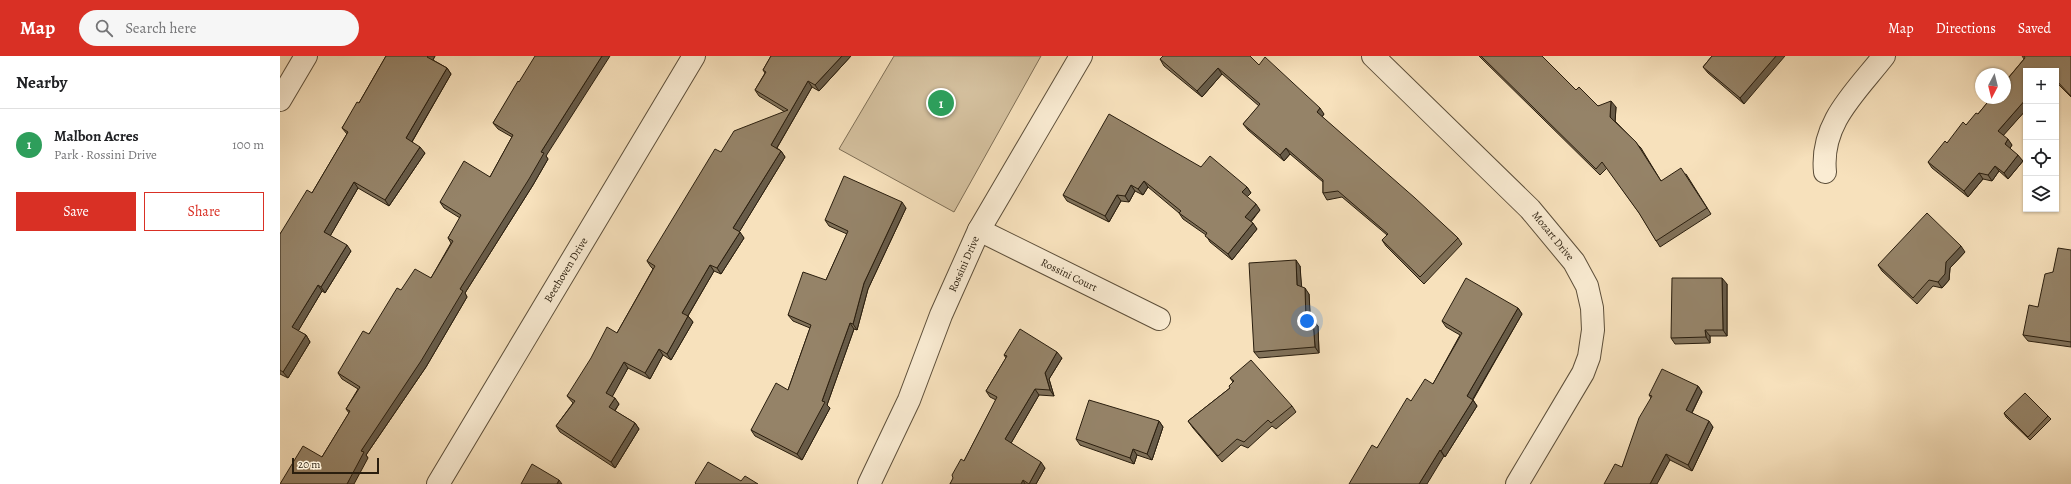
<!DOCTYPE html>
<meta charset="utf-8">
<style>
body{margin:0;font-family:Alegreya,serif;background:#f6f6f6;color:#202124}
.controls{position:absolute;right:12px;top:12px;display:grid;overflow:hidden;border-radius:0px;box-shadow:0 1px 3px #0004}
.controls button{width:36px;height:36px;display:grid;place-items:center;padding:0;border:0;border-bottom:1px solid #e0e0e0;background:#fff;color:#202124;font:20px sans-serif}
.compass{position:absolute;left:1695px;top:12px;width:36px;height:36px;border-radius:50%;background:#fff;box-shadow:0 1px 3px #0004;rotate:187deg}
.scale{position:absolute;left:12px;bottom:10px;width:87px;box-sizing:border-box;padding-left:4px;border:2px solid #2a1e0e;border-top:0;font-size:11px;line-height:14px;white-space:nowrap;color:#2a1e0e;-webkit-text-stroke:3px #faecd3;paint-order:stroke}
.you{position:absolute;left:1027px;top:265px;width:14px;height:14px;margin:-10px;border:3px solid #fff;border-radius:50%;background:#1a73e8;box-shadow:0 0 0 6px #1a73e833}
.badge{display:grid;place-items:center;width:26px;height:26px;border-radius:50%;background:#d93025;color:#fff;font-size:13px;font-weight:700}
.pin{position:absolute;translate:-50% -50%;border:2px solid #fff;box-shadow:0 1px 4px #0006}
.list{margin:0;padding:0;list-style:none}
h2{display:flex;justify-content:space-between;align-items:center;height:52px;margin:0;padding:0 16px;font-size:17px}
h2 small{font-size:13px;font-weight:400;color:#757577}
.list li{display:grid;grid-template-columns:26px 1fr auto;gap:12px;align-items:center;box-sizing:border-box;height:72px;padding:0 16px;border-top:1px solid #e0e0e0}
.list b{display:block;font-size:15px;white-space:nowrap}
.list p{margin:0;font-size:13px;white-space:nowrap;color:#757577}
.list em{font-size:13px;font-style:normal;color:#757577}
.actions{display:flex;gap:8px;padding:12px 16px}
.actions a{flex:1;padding:9px 0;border:1px solid #d93025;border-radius:0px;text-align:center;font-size:14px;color:#d93025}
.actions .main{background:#d93025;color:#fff}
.icon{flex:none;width:22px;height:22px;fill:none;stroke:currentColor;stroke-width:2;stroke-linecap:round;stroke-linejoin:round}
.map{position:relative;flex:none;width:1791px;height:428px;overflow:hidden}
header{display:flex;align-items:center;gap:24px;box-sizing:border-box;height:56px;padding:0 20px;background:#d93025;color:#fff}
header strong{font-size:19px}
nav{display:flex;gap:22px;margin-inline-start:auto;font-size:14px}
.search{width:280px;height:36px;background:#f6f6f6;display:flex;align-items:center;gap:10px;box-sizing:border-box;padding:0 14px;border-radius:22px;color:#757577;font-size:15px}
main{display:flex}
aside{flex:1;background:#fff}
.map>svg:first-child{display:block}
</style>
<header>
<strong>Map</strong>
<div class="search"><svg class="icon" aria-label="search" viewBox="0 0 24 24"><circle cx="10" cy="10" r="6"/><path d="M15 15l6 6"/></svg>Search here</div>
<nav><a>Map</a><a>Directions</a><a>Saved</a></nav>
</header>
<main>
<aside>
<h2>Nearby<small></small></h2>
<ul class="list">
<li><span class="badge" style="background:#2e9e5b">1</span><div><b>Malbon Acres</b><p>Park · Rossini Drive</p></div><em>100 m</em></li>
</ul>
<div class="actions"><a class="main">Save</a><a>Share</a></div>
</aside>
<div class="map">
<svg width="1791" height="428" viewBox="0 0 1791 428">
<rect width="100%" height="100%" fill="#f7e1bc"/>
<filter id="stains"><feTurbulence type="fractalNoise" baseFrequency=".005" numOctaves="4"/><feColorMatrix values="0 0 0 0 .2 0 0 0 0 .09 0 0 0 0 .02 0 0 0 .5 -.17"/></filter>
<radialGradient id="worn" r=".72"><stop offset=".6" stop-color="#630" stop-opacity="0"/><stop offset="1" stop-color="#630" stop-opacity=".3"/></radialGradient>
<polygon fill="#d4c09e" stroke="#7f6f56" points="614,0 761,0 674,156 559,93"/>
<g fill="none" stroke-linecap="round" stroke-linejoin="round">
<g stroke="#5d4f3a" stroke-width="24">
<g id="street">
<polyline points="1093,0 1250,153 1294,206 1307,230 1312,252 1313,274 1309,301 1303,317 1237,428"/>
<polyline points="0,44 26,0"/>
<path d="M1545 116C1540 67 1576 36 1604 0"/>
<polyline points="699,174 879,263"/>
<polyline points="158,428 414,0"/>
<polyline points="589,428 629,344 661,259 699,174 801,0"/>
</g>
</g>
<use href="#street" stroke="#faecd3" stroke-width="22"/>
</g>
<g fill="#807159" stroke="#2a1e0e">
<polygon points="106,0 155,0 153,4 167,12 171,18 132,86 145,97 109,150 78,132 50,180 71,195 45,237 42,235 18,275 26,279 30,286 8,322 0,318 0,178 32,137 67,78 62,72 79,47"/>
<polygon points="491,0 571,0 539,35 532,31 497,92 501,95 505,101 459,176 464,182 441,218 434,215 408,260 413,266 391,304 383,299 370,323 348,312 332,340 339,348 335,355 355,367 359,373 335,412 280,376 276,370 293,347 287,340 337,277 373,213 371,211 367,205 441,96 505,56 479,40 475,34 485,17 483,14"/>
<polygon points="1199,0 1262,0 1296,34 1318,50 1336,51 1335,65 1361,92 1381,125 1406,118 1431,158 1380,191 1360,158 1327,112 1320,119"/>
<polygon points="1432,0 1464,48 1428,17 1423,11"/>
<polygon points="1742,0 1791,0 1791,41 1776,26 1776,15 1746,15 1746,54 1723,79 1732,89 1730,92 1743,105 1728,123 1719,115 1712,125 1703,123 1688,141 1652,112 1648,106 1667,87 1698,58 1744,3"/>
<polygon points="880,3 979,9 1044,58 1042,61 1178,182 1182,188 1144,228 1106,190 1102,184 1107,179 1062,141 1047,144 1043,137 1043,126 1010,98 1004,105 968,74 963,68 979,50 942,18 922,41 884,10"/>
<polygon points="239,26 266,100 268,103 253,129 185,237 187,241 146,311 86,399 88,402 42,401 69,357 66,353 78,333 62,323 58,317 89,278 121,234 151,222 171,187 168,182 180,162 164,152 160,146 210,121 232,81 218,73 213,67"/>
<polygon points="921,111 967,131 971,137 967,141 980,154 971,166 977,173 952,204 930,186 926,179 903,163 899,157 868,131 863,139 855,135 849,146 841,145 829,166 787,145 783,139"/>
<polygon points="626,152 588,233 577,274 574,273 547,349 550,352 522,404 475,380 471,374 508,334 530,272 513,265 508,259 546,224 567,178 549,170 545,164"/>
<polygon points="1791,194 1791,291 1748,285 1743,279 1758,251 1773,216"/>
<polygon points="1685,196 1670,212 1669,224 1662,232 1653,230 1637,248 1602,215 1598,209"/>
<polygon points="1020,210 1021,230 1029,238 1030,264 1038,270 1039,297 979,302 974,296"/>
<polygon points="1447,228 1447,280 1430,280 1430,287 1395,288 1391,282"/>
<polygon points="1238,252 1242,258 1193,344 1197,350 1165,401 1164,400 1097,392 1131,345 1153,328 1180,279 1166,271 1162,265"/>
<polygon points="724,299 782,302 769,323 774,340 759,339 731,387 765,412 756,428 670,428 684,405 716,344 710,341 706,335 726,302"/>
<polygon points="950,322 1012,350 1016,356 996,373 992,370 968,392 961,389 942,406 913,372 908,365 950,332 953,326"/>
<polygon points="1418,330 1422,336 1412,357 1433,371 1412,415 1390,404 1342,411 1371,342 1369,339"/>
<polygon points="1724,357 1768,360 1771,363 1750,384 1726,361"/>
<polygon points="879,365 883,371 872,404 857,399 854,408 800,389 796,383"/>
</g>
<g fill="#685c49" stroke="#2a1e0e">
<polygon points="148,0 155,0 151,7 147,1"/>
<polygon points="322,0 330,0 266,100 268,103 253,129 185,237 187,241 146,311 86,399 88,402 74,428 67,428 81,395 180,233 261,96"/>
<polygon points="562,0 571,0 539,35 535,29"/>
<polygon points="1496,0 1505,0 1464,48 1460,42"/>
<polygon points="167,12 171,18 130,89 126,82"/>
<polygon points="938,12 942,18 922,41 917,35"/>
<polygon points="528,25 532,31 495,95 491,89"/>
<polygon points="1746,43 1746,54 1722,81 1718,75"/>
<polygon points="1331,45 1336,51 1335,67 1330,61"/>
<polygon points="1040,52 1044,58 1041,62 1037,56"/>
<polygon points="1728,83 1732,89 1729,94 1725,88"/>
<polygon points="140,91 145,97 109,150 105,144"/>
<polygon points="1006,92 1010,98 1004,105 1000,99"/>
<polygon points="501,95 505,101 458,178 453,172"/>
<polygon points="1738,99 1743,105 1728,123 1724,117"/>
<polygon points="1715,110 1719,115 1712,125 1708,119"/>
<polygon points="1699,117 1703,123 1688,141 1684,135"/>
<polygon points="864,125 868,131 863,139 858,133"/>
<polygon points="74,126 78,132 49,182 44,176"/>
<polygon points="851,129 855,135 849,146 845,140"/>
<polygon points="967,131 971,137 966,142 962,136"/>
<polygon points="837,139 841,145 829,166 825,160"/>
<polygon points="622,146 626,152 588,233 577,274 573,268 584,227"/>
<polygon points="976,148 980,154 969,167 965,161"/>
<polygon points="973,167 977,173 952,204 948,198"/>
<polygon points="460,176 464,182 441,218 437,212"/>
<polygon points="67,189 71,195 45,237 41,231"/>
<polygon points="1681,190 1685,196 1670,212 1669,224 1662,232 1658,226 1666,206"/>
<polygon points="1016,204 1020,210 1022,235 1017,229"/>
<polygon points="430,209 434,215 406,263 402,257"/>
<polygon points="1442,222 1447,228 1447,280 1443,274"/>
<polygon points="38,229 42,235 17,277 12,271"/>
<polygon points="1025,232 1029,238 1031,271 1026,265"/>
<polygon points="1238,252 1242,258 1191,346 1187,340"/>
<polygon points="408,260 413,266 391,304 387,298"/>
<polygon points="1033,264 1038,270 1039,297 1035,291"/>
<polygon points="570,267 574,273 547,349 550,352 522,404 517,398 542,345"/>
<polygon points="1425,274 1430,280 1430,287 1426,281"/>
<polygon points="26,279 30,286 8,322 3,316"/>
<polygon points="379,293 383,299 370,323 365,317"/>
<polygon points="777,296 782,302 769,323 774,340 770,334 765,317"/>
<polygon points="344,306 348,312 331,343 326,337"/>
<polygon points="1418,330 1422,336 1410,360 1406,354"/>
<polygon points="755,333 759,339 730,389 725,383"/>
<polygon points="335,342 339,348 333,357 329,351"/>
<polygon points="1193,344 1197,350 1165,401 1161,395"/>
<polygon points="879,365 883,371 872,404 867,398"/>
<polygon points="1429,365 1433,371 1412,415 1408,409"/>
<polygon points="355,367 359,373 335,412 331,406"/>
<polygon points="853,393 857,399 854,408 850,402"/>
<polygon points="1160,394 1164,400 1147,428 1139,428"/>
<polygon points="1386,398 1390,404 1377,428 1370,428"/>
<polygon points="761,406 765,412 756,428 749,428"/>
<polygon points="279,424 282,428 277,428"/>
<polygon points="743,424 745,428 741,428"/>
</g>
<g fill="#958368" stroke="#2a1e0e">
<polygon points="106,0 148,0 147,1 167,12 126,82 140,91 105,144 74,126 44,176 67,189 41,231 38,229 12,271 26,279 3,316 0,314 0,178 27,134 32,137 68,76 62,72 77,46 79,47"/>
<polygon points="255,0 322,0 261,96 264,97 249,123 180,233 183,235 141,305 81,395 84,396 67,428 0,428 23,390 42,401 70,355 66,353 80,331 58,317 83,275 89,278 117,232 121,234 135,213 151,222 173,185 168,182 181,159 160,146 184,105 210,121 233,79 213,67 238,25 239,26"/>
<polygon points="491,0 562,0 535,29 528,25 491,89 501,95 453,172 460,176 437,212 430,209 402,257 408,260 387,298 379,293 365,317 344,306 326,337 335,342 329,351 355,367 331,406 276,370 295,345 287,340 311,302 327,271 337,277 375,210 367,205 435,93 441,96 454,75 508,54 475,34 486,16 483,14"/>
<polygon points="883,0 970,0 979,9 985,1 1040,52 1037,56 1135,142 1178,182 1140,221 1102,184 1108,178 1058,135 1043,137 1043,124 1006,92 1000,99 963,68 980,48 938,12 917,35 880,3"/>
<polygon points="1201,0 1262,0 1296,34 1299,31 1318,50 1331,45 1330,61 1356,86 1381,125 1401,112 1427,152 1376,185 1359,157 1322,106 1316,113"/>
<polygon points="1432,0 1496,0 1460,42 1423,11"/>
<polygon points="1744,0 1791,0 1791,40 1776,24 1776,15 1746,15 1746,43 1718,75 1728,83 1725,88 1738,99 1724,117 1715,110 1708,119 1699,117 1684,135 1648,106 1665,85 1667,87 1683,66 1686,69 1696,57 1698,58 1711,42 1725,42 1725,26 1745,2"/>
<polygon points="829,58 921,111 930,100 967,131 962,136 976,148 965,161 973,167 948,198 925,180 927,177 899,157 901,155 864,125 858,133 851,129 845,140 837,139 825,160 783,139"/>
<polygon points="564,120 622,146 584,227 573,268 570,267 542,345 545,346 517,398 471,374 496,327 508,334 531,269 508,259 523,216 546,224 568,175 545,164"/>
<polygon points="1647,157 1681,190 1666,206 1665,218 1658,226 1649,224 1633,242 1598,209"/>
<polygon points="1778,192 1791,194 1791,286 1743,279 1749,249 1758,251 1765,218 1773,216"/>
<polygon points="1016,204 1017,229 1025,232 1026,265 1033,264 1035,291 974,296 969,207"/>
<polygon points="1186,222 1238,252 1187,340 1193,344 1161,395 1160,394 1139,428 1069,428 1092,389 1097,392 1127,342 1131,345 1145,323 1153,328 1182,277 1162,265"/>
<polygon points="1392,222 1442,222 1443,274 1425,274 1426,281 1391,282"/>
<polygon points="740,273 777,296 765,317 770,334 755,333 725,383 761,406 749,428 743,424 741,428 670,428 673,422 672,419 681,403 684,405 717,341 706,335 727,300 724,299"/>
<polygon points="971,304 1012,350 991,367 988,364 964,386 957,383 938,400 908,365 950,332 949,330 954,325 950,322"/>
<polygon points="1382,313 1418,330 1406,354 1429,365 1408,409 1386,398 1370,428 1324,428 1335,408 1342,411 1359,362 1372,340 1369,339"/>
<polygon points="1745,337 1768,360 1748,381 1724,357"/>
<polygon points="809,344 879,365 867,398 853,393 850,402 796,383"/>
<polygon points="428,406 461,425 465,420 478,428 416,428 415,427"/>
<polygon points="252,408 279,424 277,428 241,428"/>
</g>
<g text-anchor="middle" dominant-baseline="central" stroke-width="3" stroke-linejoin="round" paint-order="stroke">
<g font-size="11" fill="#2a1e0e" stroke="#faecd3">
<text transform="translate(1273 180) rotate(51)">Mozart Drive</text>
<text transform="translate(684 208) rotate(-66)">Rossini Drive</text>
<text transform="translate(286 214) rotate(-59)">Beethoven Drive</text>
<text transform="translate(789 219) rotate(26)">Rossini Court</text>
</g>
</g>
<rect width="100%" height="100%" filter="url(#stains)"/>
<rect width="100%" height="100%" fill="url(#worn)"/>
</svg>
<div class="controls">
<button>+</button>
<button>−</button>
<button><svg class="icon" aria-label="locate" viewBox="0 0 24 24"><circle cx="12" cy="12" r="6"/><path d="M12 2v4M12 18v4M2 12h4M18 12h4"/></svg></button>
<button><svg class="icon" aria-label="layers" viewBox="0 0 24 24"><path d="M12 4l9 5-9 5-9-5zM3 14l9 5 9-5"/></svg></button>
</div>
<svg class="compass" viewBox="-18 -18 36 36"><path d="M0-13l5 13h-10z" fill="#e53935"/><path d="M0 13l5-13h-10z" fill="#757577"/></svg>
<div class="scale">20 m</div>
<div class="you"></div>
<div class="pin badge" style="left:661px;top:47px;background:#2e9e5b">1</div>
</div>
</main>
